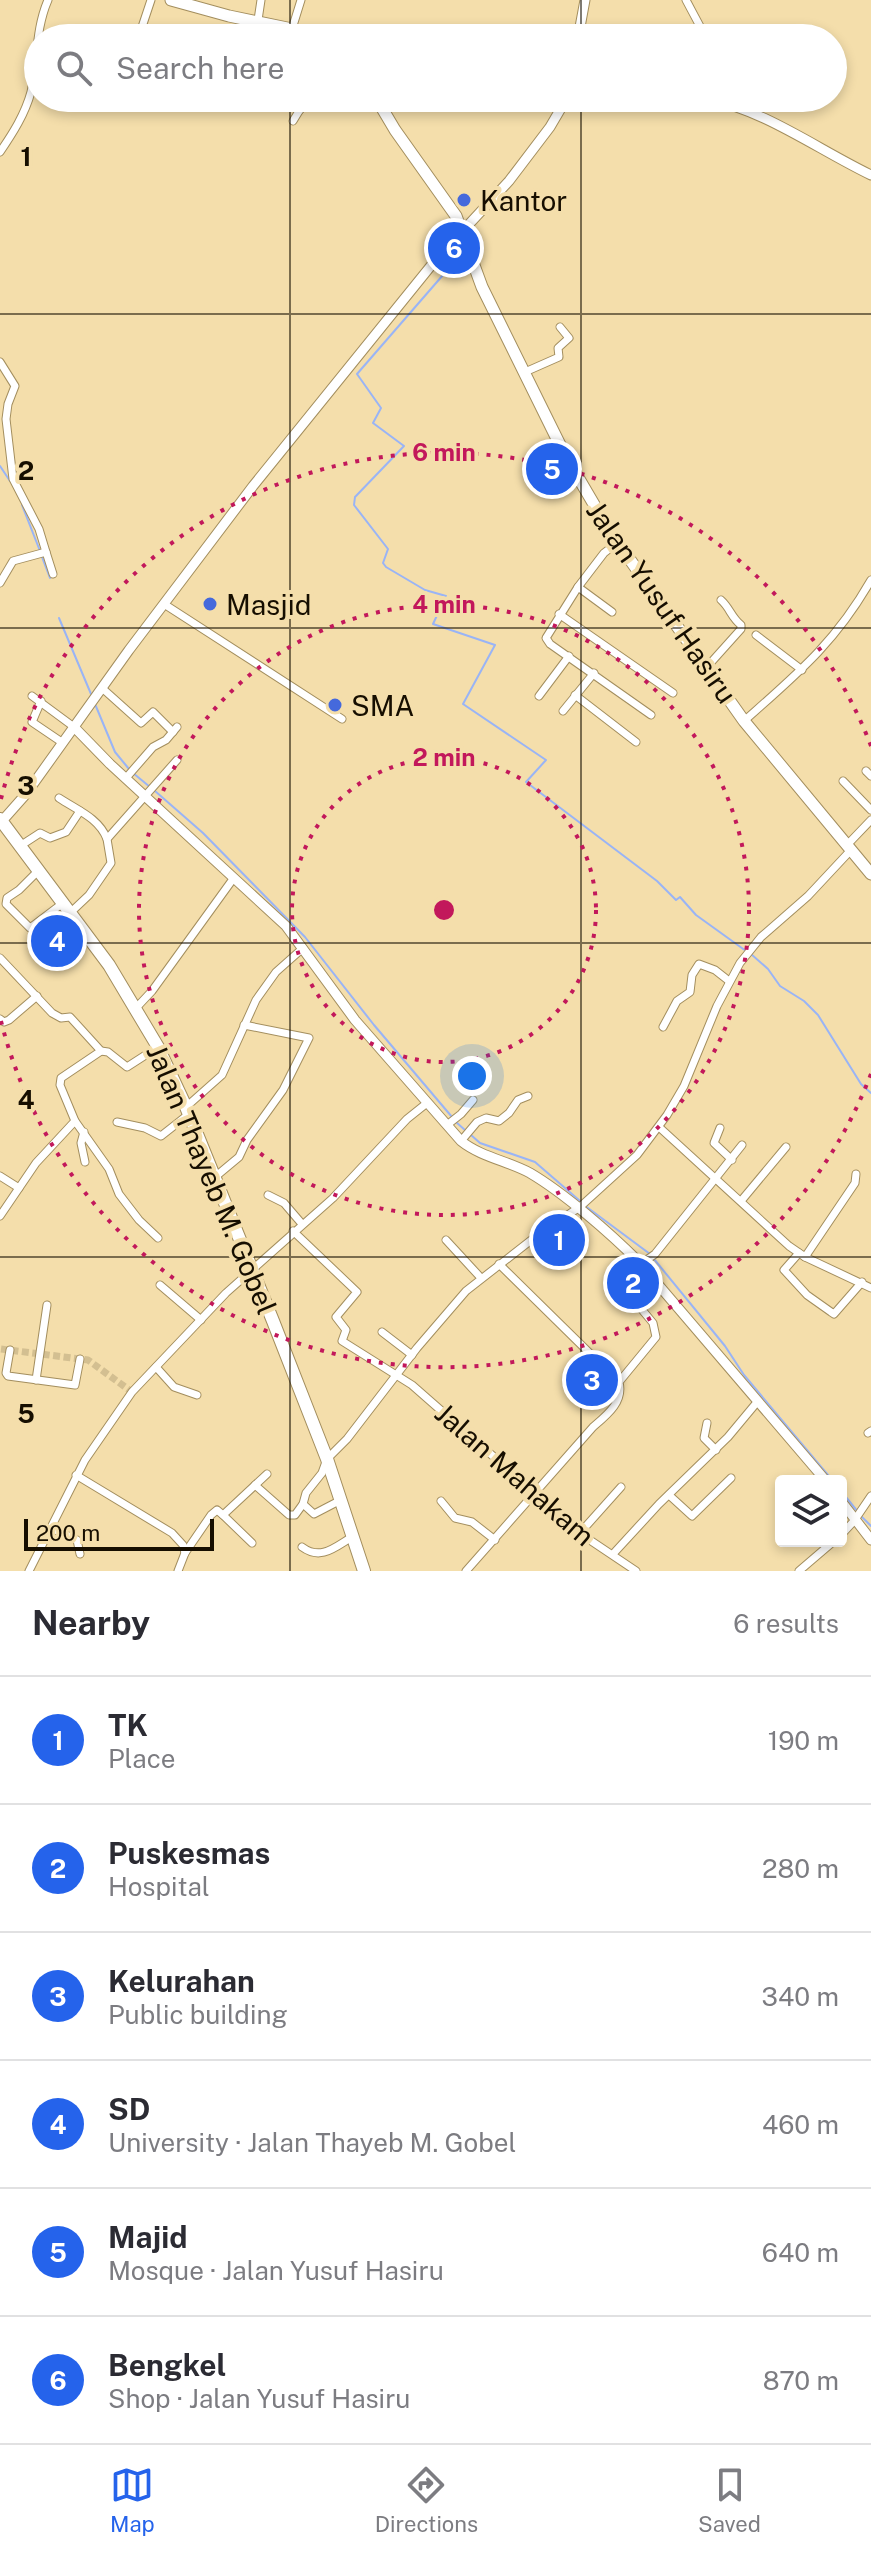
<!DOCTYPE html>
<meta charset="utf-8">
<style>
body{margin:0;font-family:"Public Sans",sans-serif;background:#f2f2f3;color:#2b2b33}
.controls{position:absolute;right:24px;bottom:24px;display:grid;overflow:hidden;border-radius:8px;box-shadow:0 4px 12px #0003}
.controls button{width:72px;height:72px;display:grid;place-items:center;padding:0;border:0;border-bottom:2px solid #e1e1e2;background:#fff;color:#2b2b33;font:40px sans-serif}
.scale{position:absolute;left:24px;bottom:20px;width:190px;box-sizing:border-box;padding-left:8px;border:4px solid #160e00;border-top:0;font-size:22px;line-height:28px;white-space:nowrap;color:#160e00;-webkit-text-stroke:6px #f4deab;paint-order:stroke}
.you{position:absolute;left:472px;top:1076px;width:28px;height:28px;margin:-20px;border:6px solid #fff;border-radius:50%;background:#1a73e8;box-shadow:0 0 0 12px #1a73e833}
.badge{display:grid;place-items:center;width:52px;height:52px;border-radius:50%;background:#2563eb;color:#fff;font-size:26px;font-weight:700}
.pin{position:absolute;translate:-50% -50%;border:4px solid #fff;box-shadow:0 2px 8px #0006}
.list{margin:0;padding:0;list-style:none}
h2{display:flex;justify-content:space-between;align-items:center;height:104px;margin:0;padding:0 32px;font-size:34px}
h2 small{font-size:26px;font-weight:400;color:#7c7c81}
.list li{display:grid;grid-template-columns:52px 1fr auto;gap:24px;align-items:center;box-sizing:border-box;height:128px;padding:0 32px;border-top:2px solid #e1e1e2}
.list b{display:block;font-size:30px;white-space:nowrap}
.list p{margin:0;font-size:26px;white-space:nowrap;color:#7c7c81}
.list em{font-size:26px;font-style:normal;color:#7c7c81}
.icon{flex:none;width:44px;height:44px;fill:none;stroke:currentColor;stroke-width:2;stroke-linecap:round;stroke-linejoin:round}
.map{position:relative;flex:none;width:871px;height:1571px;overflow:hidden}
.search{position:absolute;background:#fff;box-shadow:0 4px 12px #0003;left:24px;right:24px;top:24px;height:88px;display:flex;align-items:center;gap:20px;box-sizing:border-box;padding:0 28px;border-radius:44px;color:#7c7c81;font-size:30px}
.sheet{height:872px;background:#fff}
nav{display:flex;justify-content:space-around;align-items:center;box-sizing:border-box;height:112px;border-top:2px solid #e1e1e2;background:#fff;font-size:22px;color:#7c7c81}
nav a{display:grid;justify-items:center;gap:4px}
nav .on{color:#2563eb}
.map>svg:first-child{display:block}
</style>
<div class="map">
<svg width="871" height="1571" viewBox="0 0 871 1571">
<rect width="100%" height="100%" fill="#f4deab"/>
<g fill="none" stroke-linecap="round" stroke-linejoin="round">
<g stroke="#99b4f6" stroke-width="2">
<polyline points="438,261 443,275 357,374 381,408 373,423 404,446 355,497 354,505 388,549 383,563 386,567 425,590 446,596 433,624 495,645 463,704 546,760 526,782 657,881 676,900 680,897 696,915 746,951"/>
<polyline points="0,466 10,481"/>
<polyline points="22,505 40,551"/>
<polyline points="42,557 50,578"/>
<polyline points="59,618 91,694"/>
<polyline points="95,704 115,752 129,769"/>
<polyline points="133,773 150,787"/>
<polyline points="155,791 203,833 305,937 374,1025 452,1117"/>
<polyline points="751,954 768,969 780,986 804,1001 818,1015 861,1084 871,1093"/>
<polyline points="456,1122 466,1131"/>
<polyline points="471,1135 480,1143 535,1162 580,1201"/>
<polyline points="584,1205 650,1254"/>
<polyline points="654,1259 725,1346 744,1375 833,1481"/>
<polyline points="841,1491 858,1512"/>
<polyline points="862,1517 871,1526"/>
</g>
<polyline stroke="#d3bf91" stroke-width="7" stroke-dasharray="7 3.5" stroke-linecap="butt" points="1,1349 88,1360 132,1392"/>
<g stroke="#a38e5e" stroke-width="9">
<g id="minor">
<polyline points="151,0 142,27 172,38"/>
<polyline points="686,0 702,30 722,38"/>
<polyline points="258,20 261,0"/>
<polyline points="292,29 301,0"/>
<polyline points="748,38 755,38"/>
<polyline points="280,98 300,110"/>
<polyline points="293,121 307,98"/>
<path d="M0 152C13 133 25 114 31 92 38 60 35 30 48 0"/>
<polyline points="0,362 15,386 8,404 6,419 13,479 39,529 46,552 13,561 0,583"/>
<polyline points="525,372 559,357 558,348 569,338 560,327"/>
<polyline points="46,552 53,574"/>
<polyline points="578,587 604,553 617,543"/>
<polyline points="164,604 342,719"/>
<polyline points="612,612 578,587 546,638 550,644 651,715"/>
<polyline points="559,614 673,693"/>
<polyline points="756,635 802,670"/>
<path d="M706 668 741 629V625C731 617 730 608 721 600"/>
<polyline points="102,688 141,723 153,712 173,732"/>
<polyline points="575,695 636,742"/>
<polyline points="32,696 74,727"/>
<polyline points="539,696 569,656"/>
<polyline points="41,701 32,722 63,743"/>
<polyline points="563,711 594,673"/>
<path d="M744 721C797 674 835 643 871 580"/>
<polyline points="866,771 871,776"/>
<polyline points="126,778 153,747 166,740 177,727"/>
<polyline points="843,781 871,810"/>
<path d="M59 798C77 810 99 818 107 839"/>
<polyline points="848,844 871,820"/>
<polyline points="20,846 40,833 50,838 66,832 80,811"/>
<polyline points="38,871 19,890 7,898 6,904 30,928 63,903"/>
<polyline points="70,913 89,895 111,863 107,839 177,760"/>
<polyline points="0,958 52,1013 61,1018 70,1017 101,1051 61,1078 60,1085 75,1121 36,1163 0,1216"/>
<polyline points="136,1008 152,991 233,879"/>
<polyline points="0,1019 4,1022 9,1020 37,996"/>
<polyline points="663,1027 677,1001 690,992 692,975 699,964 715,970 729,981"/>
<polyline points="101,1051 108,1052 127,1067 158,1047"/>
<polyline points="186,1107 222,1075 256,1000 276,972 303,948"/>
<polyline points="75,1121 109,1169 119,1194 139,1220 158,1238"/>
<polyline points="117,1122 145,1128 161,1136 189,1114"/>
<polyline points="447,1125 461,1114 473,1100"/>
<polyline points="659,1127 789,1246 805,1257 871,1288"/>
<polyline points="720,1128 714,1143 732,1160"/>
<polyline points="84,1132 81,1143 85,1162"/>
<polyline points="461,1141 477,1122 486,1118 499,1121 509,1113 518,1100 528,1096"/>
<polyline points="0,1176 19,1188"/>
<polyline points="215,1177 239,1157 247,1140 283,1090 309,1038 244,1025"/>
<polyline points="268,1195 284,1203 302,1224"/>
<polyline points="741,1201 786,1147"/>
<polyline points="293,1231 357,1292 336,1317 346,1330 342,1341 412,1385 494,1457 563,1522 636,1571"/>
<polyline points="446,1240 481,1278"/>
<polyline points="799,1253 784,1270 807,1295 831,1312 834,1314 862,1282"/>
<polyline points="805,1257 855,1183 856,1174"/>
<polyline points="499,1264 619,1382"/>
<polyline points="641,1264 655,1254 742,1145"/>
<polyline points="160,1285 201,1320"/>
<polyline points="382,1332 412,1355"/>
<polyline points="10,1350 6,1373 8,1376 75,1385 80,1359"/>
<polyline points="156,1367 174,1387 197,1395"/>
<polyline points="36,1380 47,1305"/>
<polyline points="707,1423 704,1438 716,1450"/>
<polyline points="868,1433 871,1431"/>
<polyline points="76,1475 172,1533 183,1545 185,1553"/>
<polyline points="255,1485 289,1515 295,1515 303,1504 306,1493 322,1473 327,1459 347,1439 417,1348 466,1291 530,1241 581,1206 637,1155 667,1115 684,1086 717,1006 740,963 761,937 808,896 851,850"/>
<polyline points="669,1495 692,1516 731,1478"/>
<polyline points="441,1501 455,1518 472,1522 495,1540"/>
<polyline points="303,1504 314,1514 339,1501"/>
<polyline points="223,1515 252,1543"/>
<polyline points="51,1528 77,1540 80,1554"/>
<polyline points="579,1534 621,1487"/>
<polyline points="841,1535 854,1521 871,1496"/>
<path d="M302 1547C321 1561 335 1547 352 1537"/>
<polyline points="613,1554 659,1504 728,1437 758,1401"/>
<polyline points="29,1571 85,1460 132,1392 226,1293 333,1198 407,1119 427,1103"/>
<polyline points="178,1571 185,1553 211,1515 217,1510 223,1515 267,1474"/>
<path d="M466 1571 593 1427C607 1415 624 1402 619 1382L656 1337 653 1323 619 1282 621 1273 638 1261"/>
<polyline points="799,1571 834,1541"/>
</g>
</g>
<g stroke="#a38e5e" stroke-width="11">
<g id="tertiary">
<polyline points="300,33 321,30 358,38"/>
<polyline points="578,38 585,0"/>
<path d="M705 98C765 110 817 149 871 175"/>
<path d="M74 727 110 764 286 926 355 1020 461 1141C481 1157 508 1161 530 1173 564 1193 610 1233 638 1261L826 1481"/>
<polyline points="2,821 26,794 129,650 253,486 434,262 509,181 550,127 567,98"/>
<polyline points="841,1501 871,1540"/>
</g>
</g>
<g stroke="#a38e5e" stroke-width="13">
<g id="secondary">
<polyline points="171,0 229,16 292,29 308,38"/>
<polyline points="376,98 395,130 456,216 482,287 565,455 609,530 744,721 871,874"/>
</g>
</g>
<g stroke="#a38e5e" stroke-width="14">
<polyline id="primary" points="0,819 109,965 158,1047 186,1107 273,1321 327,1459 364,1571"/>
</g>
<use href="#minor" stroke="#fff" stroke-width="7"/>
<use href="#tertiary" stroke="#fff" stroke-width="9"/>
<use href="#secondary" stroke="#fff" stroke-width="11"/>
<use href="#primary" stroke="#fff" stroke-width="12"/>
</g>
<path fill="none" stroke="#160e00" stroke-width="2" stroke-opacity="0.55" d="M290 0V38M581 0V38M290 98V1571M581 98V1571M0 314H871M0 628H871M0 943H871M0 1257H871"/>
<g fill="none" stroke="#c2185b" stroke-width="4" stroke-dasharray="4 8">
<circle cx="444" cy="910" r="152"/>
<circle cx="444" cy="910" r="305"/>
<path d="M871 1074A457 457 0 0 1 1 1021M1 799A457 457 0 0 1 871 746"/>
</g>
<g fill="#4569dc" stroke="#f4deab" stroke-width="3">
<circle cx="464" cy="200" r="8"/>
<circle cx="210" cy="604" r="8"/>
<circle cx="335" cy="705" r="8"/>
</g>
<g text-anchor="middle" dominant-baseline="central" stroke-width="8" stroke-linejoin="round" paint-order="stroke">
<g font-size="28" fill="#160e00" stroke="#f4deab" text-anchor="start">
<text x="480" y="200">Kantor</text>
<text x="226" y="604">Masjid</text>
<text x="351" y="705">SMA</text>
</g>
<g font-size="28" fill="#160e00" stroke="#f4deab">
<text transform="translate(662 602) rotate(55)">Jalan Yusuf Hasiru</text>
<text transform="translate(212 1179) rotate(67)">Jalan Thayeb M. Gobel</text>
<text transform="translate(515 1474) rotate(41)">Jalan Mahakam</text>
</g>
</g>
<g font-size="26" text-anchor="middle" font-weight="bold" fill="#160e00" stroke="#f4deab" stroke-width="8" stroke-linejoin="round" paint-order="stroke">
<text x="26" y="166">1</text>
<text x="26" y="480">2</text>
<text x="26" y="795">3</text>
<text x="26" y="1109">4</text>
<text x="26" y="1423">5</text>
</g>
<circle cx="444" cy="910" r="12" fill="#c2185b" stroke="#f4deab" stroke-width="4"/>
<g font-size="24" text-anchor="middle" font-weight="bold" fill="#c2185b" stroke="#f4deab" stroke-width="8" stroke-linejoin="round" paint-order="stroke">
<text x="444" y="461">6 min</text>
<text x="444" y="613">4 min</text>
<text x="444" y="766">2 min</text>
</g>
</svg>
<div class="controls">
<button><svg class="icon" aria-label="layers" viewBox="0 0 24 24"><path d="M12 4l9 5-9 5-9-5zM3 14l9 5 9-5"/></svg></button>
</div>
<div class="scale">200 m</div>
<div class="you"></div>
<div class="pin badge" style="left:559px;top:1240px">1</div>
<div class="pin badge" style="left:633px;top:1283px">2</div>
<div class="pin badge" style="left:592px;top:1380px">3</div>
<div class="pin badge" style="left:57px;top:941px">4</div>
<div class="pin badge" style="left:552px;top:469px">5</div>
<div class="pin badge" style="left:454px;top:248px">6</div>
<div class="search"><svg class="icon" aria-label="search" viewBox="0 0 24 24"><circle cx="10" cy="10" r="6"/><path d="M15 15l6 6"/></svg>Search here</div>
</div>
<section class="sheet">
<h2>Nearby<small>6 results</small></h2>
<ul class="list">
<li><span class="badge">1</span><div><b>TK</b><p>Place</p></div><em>190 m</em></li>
<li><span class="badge">2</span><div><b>Puskesmas</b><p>Hospital</p></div><em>280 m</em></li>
<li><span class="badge">3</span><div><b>Kelurahan</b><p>Public building</p></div><em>340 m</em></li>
<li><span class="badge">4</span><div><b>SD</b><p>University · Jalan Thayeb M. Gobel</p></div><em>460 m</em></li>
<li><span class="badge">5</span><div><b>Majid</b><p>Mosque · Jalan Yusuf Hasiru</p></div><em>640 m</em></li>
<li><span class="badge">6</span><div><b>Bengkel</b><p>Shop · Jalan Yusuf Hasiru</p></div><em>870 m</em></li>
</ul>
</section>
<nav>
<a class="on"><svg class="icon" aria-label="map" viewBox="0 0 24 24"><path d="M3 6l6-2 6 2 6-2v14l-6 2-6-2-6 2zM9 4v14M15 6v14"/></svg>Map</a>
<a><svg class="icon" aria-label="directions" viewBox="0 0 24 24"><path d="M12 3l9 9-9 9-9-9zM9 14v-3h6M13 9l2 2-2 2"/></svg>Directions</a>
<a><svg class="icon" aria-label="saved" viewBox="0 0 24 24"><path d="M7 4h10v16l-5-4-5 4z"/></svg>Saved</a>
</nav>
